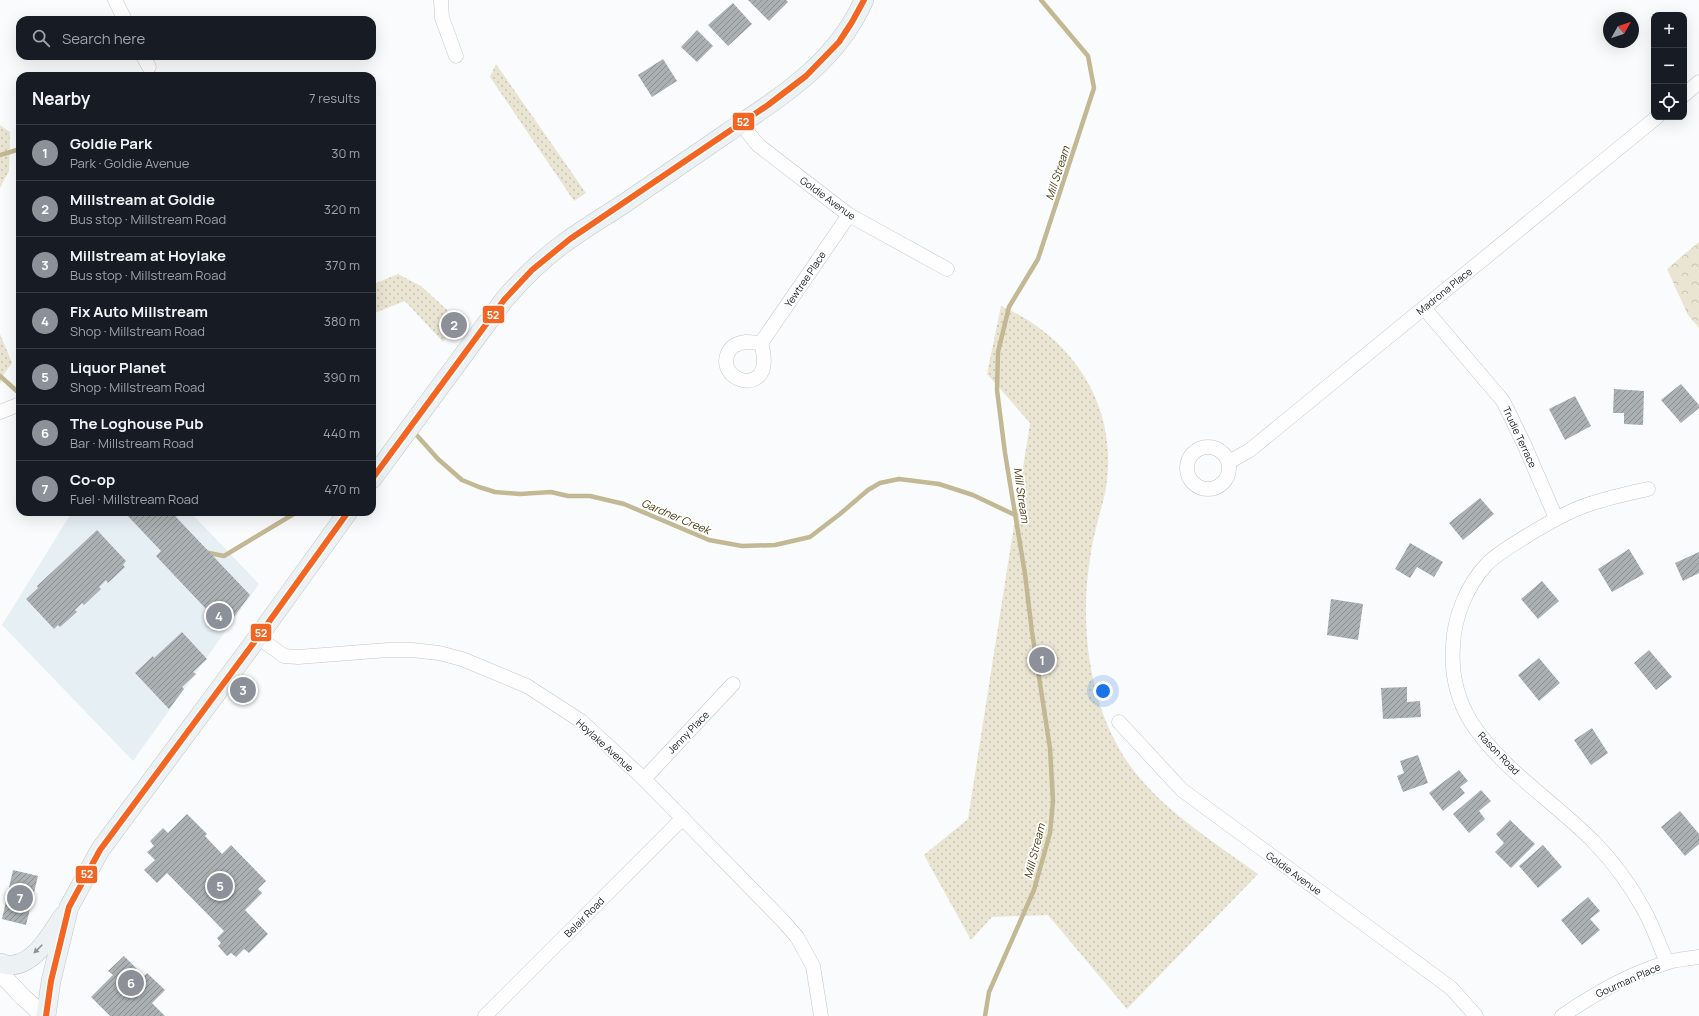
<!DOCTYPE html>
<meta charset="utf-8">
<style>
body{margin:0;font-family:Manrope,sans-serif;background:#242831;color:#f1f3f6}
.controls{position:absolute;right:12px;top:12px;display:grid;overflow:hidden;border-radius:8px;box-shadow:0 4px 16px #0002}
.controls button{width:36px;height:36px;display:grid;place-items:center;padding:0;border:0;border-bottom:1px solid #363941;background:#171b24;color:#f1f3f6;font:20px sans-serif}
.compass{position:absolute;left:1603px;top:12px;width:36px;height:36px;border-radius:50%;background:#171b24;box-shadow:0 4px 16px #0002;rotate:50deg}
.you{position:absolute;left:1103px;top:691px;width:14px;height:14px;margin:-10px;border:3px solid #fff;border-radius:50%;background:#1a73e8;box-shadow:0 0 0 6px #1a73e833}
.badge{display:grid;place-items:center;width:26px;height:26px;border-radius:50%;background:#8c9099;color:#fff;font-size:13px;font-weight:700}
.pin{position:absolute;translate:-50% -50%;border:2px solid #fff;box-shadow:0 1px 4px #0006}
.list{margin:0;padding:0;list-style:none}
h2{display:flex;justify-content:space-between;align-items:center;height:52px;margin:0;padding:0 16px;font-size:17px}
h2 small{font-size:13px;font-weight:400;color:#9ea1a6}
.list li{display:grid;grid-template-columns:26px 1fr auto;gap:12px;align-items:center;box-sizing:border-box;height:56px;padding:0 16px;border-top:1px solid #363941}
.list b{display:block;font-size:15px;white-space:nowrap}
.list p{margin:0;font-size:13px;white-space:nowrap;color:#9ea1a6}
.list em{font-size:13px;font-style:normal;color:#9ea1a6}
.icon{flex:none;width:22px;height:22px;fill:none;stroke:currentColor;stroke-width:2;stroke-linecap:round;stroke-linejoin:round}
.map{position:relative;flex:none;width:1699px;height:1016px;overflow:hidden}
.search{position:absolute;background:#171b24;box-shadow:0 4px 16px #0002;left:16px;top:16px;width:360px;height:44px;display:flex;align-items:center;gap:10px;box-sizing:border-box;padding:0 14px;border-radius:12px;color:#9ea1a6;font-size:15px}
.panel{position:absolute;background:#171b24;box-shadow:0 4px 16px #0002;left:16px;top:72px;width:360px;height:444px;border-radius:12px}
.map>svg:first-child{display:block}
</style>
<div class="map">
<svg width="1699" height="1016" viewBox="0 0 1699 1016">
<defs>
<pattern id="forest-crowns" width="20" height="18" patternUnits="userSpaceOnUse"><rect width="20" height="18" fill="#eae5d3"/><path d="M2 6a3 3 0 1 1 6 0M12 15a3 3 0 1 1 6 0" fill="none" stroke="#c8c4b5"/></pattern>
<pattern id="park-dots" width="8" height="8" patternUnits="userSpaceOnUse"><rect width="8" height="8" fill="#eae5d3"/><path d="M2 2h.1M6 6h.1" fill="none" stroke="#c8c4b5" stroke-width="1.8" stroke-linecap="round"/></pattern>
<pattern id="building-hatch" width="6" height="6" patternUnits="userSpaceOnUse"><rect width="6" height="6" fill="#abb0b2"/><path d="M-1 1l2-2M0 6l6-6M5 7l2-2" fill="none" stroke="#8a8f90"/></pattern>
</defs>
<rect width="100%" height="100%" fill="#f9fbfc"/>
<polygon fill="#e6eff4" points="72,512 190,512 259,584 133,761 2,625"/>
<polygon fill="url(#forest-crowns)" points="1699,242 1699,328 1688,315 1667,269"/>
<g fill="url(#park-dots)">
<polygon points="496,64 586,193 574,201 490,77"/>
<polygon points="0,125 10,132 9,171 0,188"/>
<polygon points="398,274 421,286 458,320 443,342 405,301 372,314 372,285"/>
<path d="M1001 306C1073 337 1119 407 1106 487 1104 500 1100 512 1097 524 1092 543 1089 562 1087 582 1083 634 1090 692 1114 739 1144 800 1205 835 1258 874L1127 1009 1048 915 992 917 971 940 924 855 968 819 1030 423 987 374Z"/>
<polygon points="0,334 12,363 4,374 0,384"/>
</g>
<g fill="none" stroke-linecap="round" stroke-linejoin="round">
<g stroke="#c3b894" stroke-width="4.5">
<polyline points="0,155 20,149"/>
<polyline points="0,376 20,394"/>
<polyline points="413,431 438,459 462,480 479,487 495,492 520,494 551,492 568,496 590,496 624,504 709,540 742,546 775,545 810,537 840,514 868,490 880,483 899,479 939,484 973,495 1015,515"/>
<polyline points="204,552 224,556 297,512"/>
<polyline points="985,1016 989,992 1034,890 1050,833 1053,801 1050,748 1032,632 1025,574 1005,453 997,390 998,352 1009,307 1038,259 1094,88 1088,56 1041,0"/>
</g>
</g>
<g fill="url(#building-hatch)">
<polygon points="748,0 786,0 788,2 769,21"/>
<polygon points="733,3 752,24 728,46 708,25"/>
<polygon points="697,30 713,46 697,62 681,47"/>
<polygon points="663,59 677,81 652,97 638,75"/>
<polygon points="1681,384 1699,405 1699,408 1681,423 1661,400"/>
<polygon points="1614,389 1644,391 1643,425 1624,424 1624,413 1613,413"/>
<polygon points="1575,396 1591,426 1565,440 1549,409"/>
<polygon points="1480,498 1494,514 1463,540 1449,523"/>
<polygon points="124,512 179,512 180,513 176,517 250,595 225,629 156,556 161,551"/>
<polygon points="97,530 126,561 123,565 125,567 108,583 106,580 99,587 101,589 84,605 82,603 75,610 77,612 60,627 58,625 54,629 26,599 38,588 37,586"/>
<polygon points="1410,543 1443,562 1434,577 1417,567 1410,578 1395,569"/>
<polygon points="1629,549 1644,574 1612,592 1598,569"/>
<polygon points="1699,552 1699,573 1683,581 1675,563"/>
<polygon points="1542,581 1559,601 1538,619 1521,599"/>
<polygon points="1331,599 1363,604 1358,640 1327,635"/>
<polygon points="182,632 207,659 193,672 196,674 182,687 184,689 169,709 135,673 153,656 154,658"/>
<polygon points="1649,650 1672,677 1656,690 1634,663"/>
<polygon points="1539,658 1560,683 1539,701 1518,675"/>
<polygon points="1407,687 1407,702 1420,701 1421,717 1383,719 1381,688"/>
<polygon points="1592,728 1608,753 1591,765 1574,740"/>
<polygon points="1418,755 1428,783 1403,792 1397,776 1404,773 1400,761"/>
<polygon points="1459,770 1468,781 1460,787 1465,793 1443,811 1429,793"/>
<polygon points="1481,790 1491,801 1479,811 1485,819 1469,833 1453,814"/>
<polygon points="1680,811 1699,834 1699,844 1685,856 1661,827"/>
<polygon points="187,814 207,834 205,836 222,854 231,845 266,881 258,889 262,893 245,910 268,934 249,953 244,949 236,957 231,953 227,956 218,946 221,943 217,938 224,931 167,873 157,883 144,870 155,860 147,852 154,846 150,841 163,828 168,833"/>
<polygon points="1510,820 1535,844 1511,868 1495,852 1504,843 1496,834"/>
<polygon points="1543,845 1562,867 1538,888 1519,866"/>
<polygon points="13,870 38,876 26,925 2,919"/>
<polygon points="1588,897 1600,911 1590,919 1600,930 1582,945 1561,920"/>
<polygon points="124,956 144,976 147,973 165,990 152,1003 165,1016 110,1016 91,997 113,975 108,971"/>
</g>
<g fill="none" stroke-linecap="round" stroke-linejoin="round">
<g stroke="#c2c6c8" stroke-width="15">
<g id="minor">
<polyline points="115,0 125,20"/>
<polyline points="441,0 442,18 456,56"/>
<polyline points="143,56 149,67"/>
<polyline points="1684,95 1699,82"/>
<polyline points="741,124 758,145 849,215 947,269"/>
<polyline points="1424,308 1503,401 1524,444 1556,518"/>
<path d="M746 342 761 343C763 350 765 360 763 368 756 393 717 377 728 353 731 346 738 343 746 342Z"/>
<polyline points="761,343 849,215"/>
<polyline points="0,412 20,404"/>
<circle cx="1208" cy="468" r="21"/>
<polyline points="1229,462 1250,450 1657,117"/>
<path d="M1648 489C1630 493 1611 497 1593 503 1572 509 1552 521 1533 532 1518 542 1500 551 1487 564 1467 585 1454 617 1453 646 1451 673 1457 699 1471 722 1500 768 1557 804 1595 843 1614 863 1631 886 1644 910 1653 926 1659 945 1667 962"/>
<polyline points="258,637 284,656 298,657 388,650 412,650 439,653 462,659 527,686 581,721 644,779 783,921 797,937 813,966 821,1016"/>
<polyline points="1119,722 1182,790 1451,988 1476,1016"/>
<polyline points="644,779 733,684"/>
<polyline points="485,1016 683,818"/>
<path d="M1562 1016C1594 994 1628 974 1666 963 1676 959 1688 959 1699 957"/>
</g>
</g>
<g stroke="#c2c6c8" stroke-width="18">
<polyline id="tertiary" points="0,973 23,997 44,1016"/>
</g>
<g stroke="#c2c6c8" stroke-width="20">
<g id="secondary">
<path d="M372 479 504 300C522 279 541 260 563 244 582 230 602 218 622 205 657 181 692 157 727 133 782 96 836 63 864 0"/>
<path d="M0 963C4 964 9 966 12 965 36 963 51 934 63 916"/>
<polyline points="46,1016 51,981 69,907 100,850 258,637 348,512"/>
</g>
</g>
<use href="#minor" stroke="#fefeff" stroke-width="14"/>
<use href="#tertiary" stroke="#fefeff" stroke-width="17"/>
<use href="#secondary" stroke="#ecf1f4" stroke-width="19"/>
<g stroke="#fff" stroke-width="9">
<g id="bus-1">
<polyline points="372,479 504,300 532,270 570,239 768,105 806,76 839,42 852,22 864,0"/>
<polyline points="46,1016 51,981 69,907 100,850 258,637 348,512"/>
</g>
</g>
<use href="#bus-1" stroke="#f26522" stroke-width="6"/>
</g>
<defs><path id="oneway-solid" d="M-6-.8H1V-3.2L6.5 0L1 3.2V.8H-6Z"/></defs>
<use fill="#8c9295" href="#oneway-solid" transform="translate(38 949) rotate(135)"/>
<g text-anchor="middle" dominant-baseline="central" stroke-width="3.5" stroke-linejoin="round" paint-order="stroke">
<g font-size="10" fill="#171d20" stroke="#fff">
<text transform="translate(828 198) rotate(36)">Goldie Avenue</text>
<text transform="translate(805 279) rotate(-56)">Yewtree Place</text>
<text transform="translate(1444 291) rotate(-39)">Madrona Place</text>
<text transform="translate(1520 437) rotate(65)">Trudie Terrace</text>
<text transform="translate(688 732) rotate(-46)">Jenny Place</text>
<text transform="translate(605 745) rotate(42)">Hoylake Avenue</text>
<text transform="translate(1499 753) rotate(46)">Rason Road</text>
<text transform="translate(1294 873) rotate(36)">Goldie Avenue</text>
<text transform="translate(584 917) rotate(-45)">Belair Road</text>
<text transform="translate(1628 980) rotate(-24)">Gourman Place</text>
</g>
<g font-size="11" font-style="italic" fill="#4a3d13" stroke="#fff">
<text transform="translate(1057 173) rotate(-72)">Mill Stream</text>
<text transform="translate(1022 495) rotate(82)">Mill Stream</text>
<text transform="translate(676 516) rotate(23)">Gardner Creek</text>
<text transform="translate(1034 851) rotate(-76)">Mill Stream</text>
</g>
</g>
<g stroke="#fff" stroke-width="1.5">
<rect x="732" y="112" width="23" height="19" rx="4" fill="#f26522"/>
<rect x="482" y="305" width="23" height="19" rx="4" fill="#f26522"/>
<rect x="250" y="623" width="22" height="19" rx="4" fill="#f26522"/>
<rect x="75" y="865" width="23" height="19" rx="4" fill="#f26522"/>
</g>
<g font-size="11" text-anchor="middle" font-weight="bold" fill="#fff">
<text x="743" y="126">52</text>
<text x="493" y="319">52</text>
<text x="261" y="637">52</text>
<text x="87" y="878">52</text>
</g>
</svg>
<div class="controls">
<button>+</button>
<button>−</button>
<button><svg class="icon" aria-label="locate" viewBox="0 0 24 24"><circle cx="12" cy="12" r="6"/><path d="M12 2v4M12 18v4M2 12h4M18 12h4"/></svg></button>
</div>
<svg class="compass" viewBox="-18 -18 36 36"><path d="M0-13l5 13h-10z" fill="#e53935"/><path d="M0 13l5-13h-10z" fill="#9ea1a6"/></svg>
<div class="you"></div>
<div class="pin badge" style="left:1042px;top:660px">1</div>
<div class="pin badge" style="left:454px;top:325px">2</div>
<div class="pin badge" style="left:243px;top:690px">3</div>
<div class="pin badge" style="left:219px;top:616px">4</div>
<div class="pin badge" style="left:220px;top:886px">5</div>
<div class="pin badge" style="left:131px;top:983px">6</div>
<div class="pin badge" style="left:20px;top:898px">7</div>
<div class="search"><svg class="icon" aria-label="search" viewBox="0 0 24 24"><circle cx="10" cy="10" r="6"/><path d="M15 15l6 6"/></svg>Search here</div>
<section class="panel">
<h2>Nearby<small>7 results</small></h2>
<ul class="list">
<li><span class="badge">1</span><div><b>Goldie Park</b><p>Park · Goldie Avenue</p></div><em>30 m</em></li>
<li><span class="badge">2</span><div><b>Millstream at Goldie</b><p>Bus stop · Millstream Road</p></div><em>320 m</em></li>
<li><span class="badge">3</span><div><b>Millstream at Hoylake</b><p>Bus stop · Millstream Road</p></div><em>370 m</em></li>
<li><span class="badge">4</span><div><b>Fix Auto Millstream</b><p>Shop · Millstream Road</p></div><em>380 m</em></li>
<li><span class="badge">5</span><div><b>Liquor Planet</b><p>Shop · Millstream Road</p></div><em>390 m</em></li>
<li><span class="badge">6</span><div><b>The Loghouse Pub</b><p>Bar · Millstream Road</p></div><em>440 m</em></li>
<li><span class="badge">7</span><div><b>Co-op</b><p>Fuel · Millstream Road</p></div><em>470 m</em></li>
</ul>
</section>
</div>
